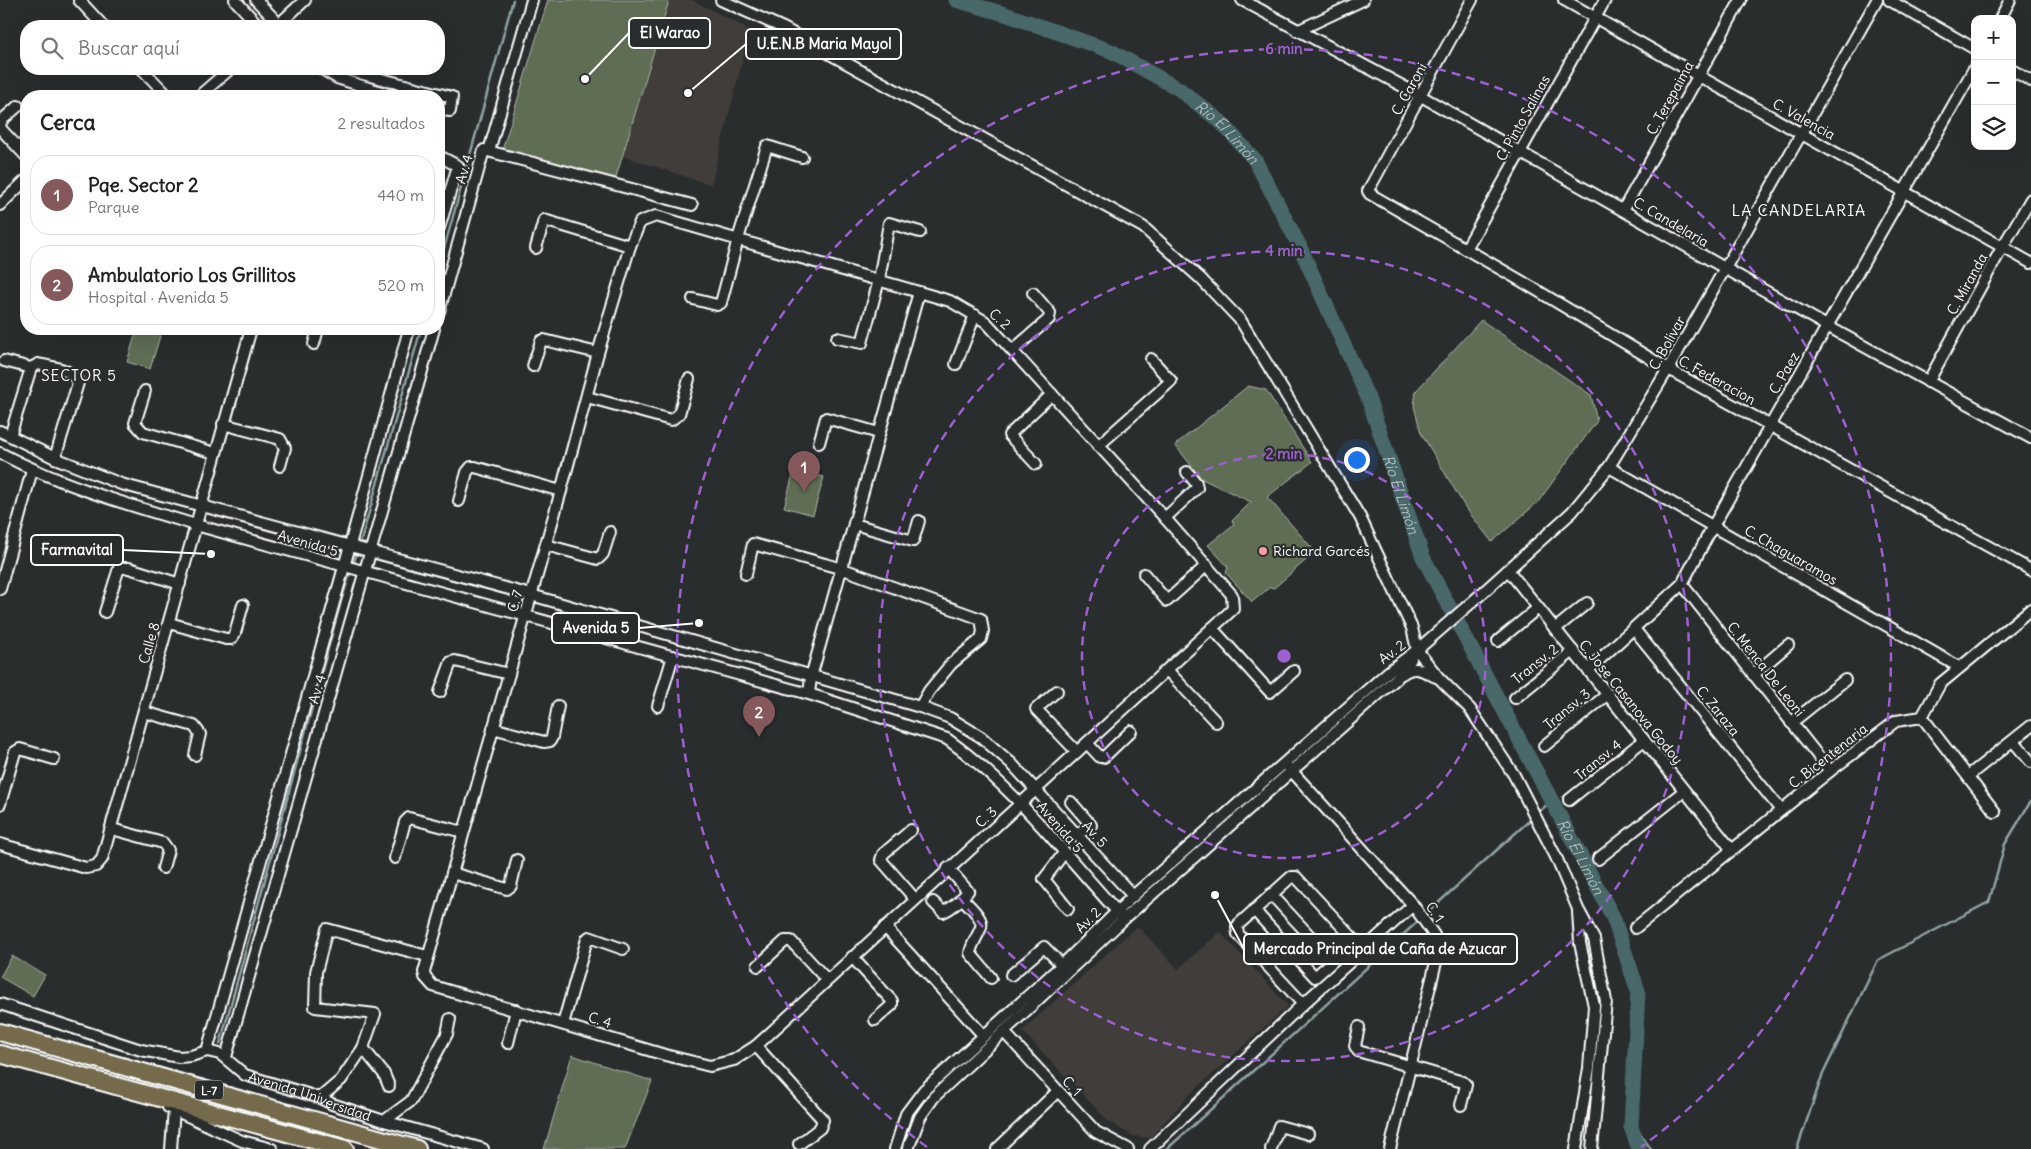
<!DOCTYPE html>
<html lang="es">
<meta charset="utf-8">
<style>
body{margin:0;font-family:Delius,sans-serif;background:#f6f6f6;color:#222}
.controls{position:absolute;right:15px;top:15px;display:grid;overflow:hidden;border-radius:10px;box-shadow:0 5px 20px #0002}
.controls button{width:45px;height:45px;display:grid;place-items:center;padding:0;border:0;border-bottom:1px solid #e0e0e0;background:#fff;color:#222;font:25px sans-serif}
.you{position:absolute;left:1356px;top:459px;width:18px;height:18px;margin:-12px;border:4px solid #fff;border-radius:50%;background:#1a73e8;box-shadow:0 0 0 8px #1a73e833}
.badge{display:grid;place-items:center;width:32px;height:32px;border-radius:50%;background:#85585c;color:#fff;font-size:16px;font-weight:700}
.pin{position:absolute;translate:-50% -41px;filter:drop-shadow(0 1px 2px #0008)}
.pin::after{content:'';position:absolute;top:26px;width:18px;height:15px;background:inherit;clip-path:polygon(0 0,100% 0,50% 100%)}
.list{margin:0;padding:0;list-style:none}
h2{display:flex;justify-content:space-between;align-items:center;height:65px;margin:0;padding:0 20px;font-size:21px}
h2 small{font-size:16px;font-weight:400;color:#767676}
.list li{display:grid;grid-template-columns:32px 1fr auto;gap:15px;align-items:center;box-sizing:border-box;height:80px;margin:0 10px 10px;padding:0 10px;border:1px solid #e0e0e0;border-radius:20px}
.list b{display:block;font-size:19px;white-space:nowrap}
.list p{margin:0;font-size:16px;white-space:nowrap;color:#767676}
.list em{font-size:16px;font-style:normal;color:#767676}
.icon{flex:none;width:28px;height:28px;fill:none;stroke:currentColor;stroke-width:2;stroke-linecap:round;stroke-linejoin:round}
.map{position:relative;flex:none;width:2031px;height:1149px;overflow:hidden}
.search{position:absolute;background:#fff;box-shadow:0 5px 20px #0002;left:20px;top:20px;width:425px;height:55px;display:flex;align-items:center;gap:12px;box-sizing:border-box;padding:0 18px;border-radius:20px;color:#767676;font-size:19px}
.panel{position:absolute;background:#fff;box-shadow:0 5px 20px #0002;left:20px;top:90px;width:425px;height:245px;border-radius:20px}
.map>svg:first-child{display:block}
</style>
<div class="map">
<svg width="2031" height="1149" viewBox="0 0 2031 1149">
<rect width="100%" height="100%" fill="#2a2d2e"/>
<filter id="ink" filterUnits="userSpaceOnUse"><feTurbulence type="fractalNoise" baseFrequency=".02" numOctaves="2"/><feDisplacementMap in="SourceGraphic" scale="10" xChannelSelector="R" yChannelSelector="G"/><feConvolveMatrix kernelMatrix="1 2 1 2 8 2 1 2 1" color-interpolation-filters="sRGB"/></filter>
<g filter="url(#ink)">
<g fill="#403d3b">
<polygon points="672,0 692,0 750,30 711,185 623,156 668,4"/>
<polygon points="1137,926 1178,969 1220,932 1288,1006 1189,1095 1150,1138 1133,1136 1109,1122 1022,1031"/>
</g>
<g fill="#5f6d55" stroke="#afb6aa">
<polygon points="548,0 667,0 668,4 614,184 501,154"/>
<polygon points="1481,320 1591,395 1597,421 1538,502 1492,542 1465,507 1421,433 1414,406 1416,391"/>
<polygon points="137,329 146,329 161,333 150,369 127,362"/>
<polygon points="1248,386 1266,390 1312,462 1267,497 1312,548 1313,554 1274,588 1270,587 1252,602 1226,573 1228,567 1208,545 1234,524 1232,521 1251,502 1202,479 1175,445"/>
<polygon points="796,464 813,468 812,474 824,477 813,515 784,507"/>
<polygon points="12,956 45,975 33,996 0,977"/>
<polygon points="572,1055 652,1081 625,1149 544,1149"/>
</g>
<g fill="none" stroke-linecap="round" stroke-linejoin="round">
<g stroke="#91a4a6" stroke-width="2.5">
<polyline points="439,267 513,0"/>
<polyline points="360,544 421,329"/>
<polyline points="353,565 357,553"/>
<polyline points="1540,811 1552,800"/>
<polyline points="1427,913 1530,820"/>
<polyline points="220,1044 342,598 350,574"/>
<polyline points="1631,1121 1651,1149"/>
<polyline points="1167,1149 1416,923"/>
<polyline points="1797,1149 1822,1076 1878,960 1989,902 2005,844 2031,801"/>
</g>
<path stroke="#48676a" stroke-width="15" id="s1" d="M956 0 1005 14 1111 51 1179 89 1221 122 1255 160 1300 247 1368 398 1423 557 1613 917 1638 991 1631 1127 1639 1149"/>
<g stroke="#fff" stroke-width="14">
<g id="minor">
<polyline points="79,0 103,26"/>
<polyline points="235,0 259,26"/>
<polyline points="256,0 281,26"/>
<polyline points="721,0 783,28 1143,227 1200,278 1241,321 1360,517 1412,628 1417,650 1439,678 1470,709 1514,775 1556,857 1578,909 1594,939 1606,1001 1592,1149"/>
<polyline points="1242,0 1421,96 1827,326 2031,438"/>
<polyline points="1472,0 1368,191 1370,194 1523,282 1668,369 2031,570"/>
<polyline points="1564,0 2031,263"/>
<polyline points="1889,0 1975,49"/>
<polyline points="2000,19 2010,0"/>
<polyline points="277,26 305,0"/>
<polyline points="1297,31 1363,0"/>
<polyline points="142,69 168,96"/>
<polyline points="322,69 337,78 394,96"/>
<polyline points="343,69 452,97 450,111 439,109"/>
<polyline points="2012,70 2031,81"/>
<polyline points="199,96 230,69"/>
<polyline points="0,128 26,156"/>
<polyline points="0,128 1,121 18,106"/>
<polyline points="489,151 532,0"/>
<polyline points="439,156 458,166 439,228"/>
<polyline points="0,205 26,180"/>
<polyline points="1623,210 1741,0"/>
<polygon points="656,216 950,301 986,322 1165,518 1232,595 1233,609 756,1046 734,1060 710,1066 665,1055 433,986 425,977 424,972 561,491 598,353 630,246 640,222"/>
<polyline points="536,248 544,220 630,246"/>
<polyline points="1466,249 1605,0"/>
<polyline points="693,299 717,305 721,303 738,239 767,146 802,157"/>
<polyline points="439,312 484,150 692,205"/>
<polyline points="837,338 862,343 879,280 889,223 920,232"/>
<polyline points="314,344 318,329"/>
<polyline points="1013,350 1049,319 1050,313 1033,293"/>
<polyline points="4,361 31,368"/>
<polyline points="956,364 975,315"/>
<polyline points="533,366 541,341 544,340 598,353"/>
<polyline points="1928,382 2003,246 2031,199"/>
<polyline points="145,391 135,423 143,432 215,453"/>
<polyline points="587,397 671,420 679,414 689,379"/>
<polyline points="223,424 280,439 285,448 280,466"/>
<polyline points="0,431 55,458 121,484 531,595 920,707 950,718 981,737 1011,763 1133,896"/>
<path d="M10 436 31 368 38 364C51 367 75 369 78 383L55 458"/>
<polyline points="819,443 826,418 879,433"/>
<polyline points="1098,446 1171,381 1151,359"/>
<path d="M0 453C62 486 129 505 196 525L809 694 947 739C1016 788 1067 858 1124 919"/>
<polyline points="1036,464 1009,435 1052,394"/>
<polyline points="1609,467 1959,667"/>
<polyline points="459,501 467,472 471,467 475,467 561,491"/>
<polyline points="1165,518 1197,488 1196,483 1187,472"/>
<polyline points="854,524 913,541 919,521"/>
<polyline points="546,545 598,559 603,554 610,532"/>
<polyline points="1508,570 1732,850"/>
<polyline points="746,574 753,544 843,569 981,619 983,631 981,639 951,664 929,691 920,707"/>
<polyline points="1144,574 1167,601 1207,565"/>
<polyline points="1682,584 1830,771"/>
<polyline points="0,589 32,470"/>
<polyline points="105,612 119,568 129,568 180,584"/>
<polyline points="169,623 226,639 231,639 235,633 243,605"/>
<polyline points="1212,628 1270,692 1294,671"/>
<polyline points="1555,629 1587,603"/>
<polyline points="1634,629 1781,810"/>
<polyline points="1498,641 1538,608"/>
<polyline points="1167,670 1216,722"/>
<polyline points="1588,670 1682,584 1713,526 1975,67"/>
<path d="M1402 674C1415 664 1423 671 1436 677"/>
<polyline points="1753,675 1788,645"/>
<polyline points="1057,691 1036,709 1077,752"/>
<polyline points="440,692 451,662 455,661 509,674"/>
<polyline points="809,694 811,677 919,292"/>
<polyline points="1515,698 1573,651"/>
<polyline points="658,706 673,656"/>
<polyline points="144,712 194,726 200,734 195,755"/>
<polyline points="1922,717 1995,812"/>
<polyline points="1791,723 1845,680"/>
<polyline points="493,728 544,742 550,741 552,737 558,706"/>
<polyline points="2013,741 2031,762"/>
<polyline points="1087,743 1100,757 1104,757 1131,731"/>
<polyline points="1544,746 1608,694"/>
<polyline points="1289,768 1413,905 1434,935 1438,954 1390,1149"/>
<polyline points="1968,776 2031,726"/>
<polyline points="1569,800 1644,740"/>
<polyline points="1071,802 1091,825 1077,835"/>
<polyline points="0,804 15,752 20,749 54,759"/>
<polyline points="112,829 163,843 168,850 163,868"/>
<polyline points="911,830 883,854 881,860 915,899"/>
<polyline points="0,844 86,868 96,866 102,859 251,329"/>
<polyline points="1064,853 1044,879 1068,909"/>
<polyline points="395,858 405,822 409,818 463,832"/>
<polyline points="1598,859 1684,791"/>
<polyline points="452,873 507,889 511,886 517,860"/>
<path d="M962 898C968 905 984 918 981 927 978 936 972 943 970 953L991 978"/>
<path d="M933 902 943 912C953 908 961 900 968 891L948 868"/>
<polyline points="1254,910 1315,977 1333,961 1271,894"/>
<polyline points="885,927 983,1035"/>
<polyline points="1635,928 1830,771 1896,721 1922,717 1940,684 2031,609"/>
<polyline points="852,957 892,1001 892,1005 875,1020"/>
<polyline points="758,966 785,941 791,941 827,980"/>
<polyline points="1011,975 1044,947 1062,965"/>
<path id="s2" d="M0 1004 141 1050 179 1057 191 1056 207 1051 220 1054 245 1075 320 1098 332 1104 384 1121 483 1149"/>
<polyline points="1303,1004 1238,934 1237,927 1239,924 1291,877 1296,877 1364,950"/>
<polyline points="563,1024 587,939 589,937 623,949"/>
<polyline points="1359,1027 1355,1046 1358,1051 1463,1082 1466,1085 1461,1105"/>
<polyline points="1004,1032 1096,1132 1128,1149"/>
<polyline points="508,1043 516,1010"/>
<polyline points="756,1046 823,1120 820,1128 799,1144"/>
<polyline points="363,1048 384,1074 389,1086"/>
<polyline points="207,1051 344,567 409,329"/>
<polyline points="226,1057 434,329"/>
<polyline points="320,1098 341,1080 363,1048 375,1014 315,1007 316,972 327,929 427,956"/>
<polyline points="168,1107 242,1141 272,1149"/>
<polyline points="384,1121 411,1101 447,1034 450,1019"/>
<polyline points="171,1149 174,1109"/>
<polyline points="895,1149 906,1114 924,1090 1062,965 1133,896 1388,672 1417,650 1479,596 1572,512 1609,467 1668,369 1877,0"/>
<polyline points="908,1149 920,1117 934,1097 1124,919 1397,678 1411,659"/>
<polyline points="997,1149 1058,1091"/>
<polyline points="1150,1149 1303,1004 1413,905"/>
<polyline points="1271,1149 1279,1126 1308,1134"/>
<polyline points="1576,1149 1589,1068 1594,1006 1580,943 1578,912"/>
</g>
</g>
<g stroke="#fff" stroke-width="20">
<g id="primary">
<polyline points="0,1032 417,1149"/>
<polyline points="0,1054 345,1149"/>
</g>
</g>
<use href="#minor" stroke="#2a2d2e" stroke-width="10"/>
<use href="#primary" stroke="#746b4b" stroke-width="16"/>
</g>
</g>
<g fill="none" stroke="#9c61cf" stroke-width="2.5" stroke-dasharray="9 6">
<circle cx="1284" cy="656" r="202"/>
<circle cx="1284" cy="656" r="405"/>
<path d="M927 1147A607 607 0 1 1 1641 1147"/>
</g>
<circle fill="#ff9aa2" stroke="#2a2d2e" stroke-width="2" cx="1263" cy="551" r="5"/>
<g text-anchor="middle" dominant-baseline="central" stroke-width="4.5" stroke-linejoin="round" paint-order="stroke">
<rect fill="#2a2d2e" stroke="#bfc0c0" stroke-width="1" x="195" y="1080.5" width="28" height="19" rx="4"/>
<g font-size="12" font-weight="bold" fill="#fff">
<text x="209" y="1090">L-7</text>
</g>
<g font-size="14" fill="#fff" stroke="#2a2d2e">
<text transform="translate(1409 89) rotate(-61)">C. Caroni</text>
<text transform="translate(1670 98) rotate(-61)">C. Terepaima</text>
<text transform="translate(1523 118) rotate(-61)">C. Pinto Salinas</text>
<text transform="translate(1804 119) rotate(29)">C. Valencia</text>
<text transform="translate(464 169) rotate(-74)">Av. 4</text>
<text transform="translate(1671 222) rotate(30)">C. Candelaria</text>
<text transform="translate(1967 284) rotate(-61)">C. Miranda</text>
<text transform="translate(1000 319) rotate(42)">C. 2</text>
<text transform="translate(1667 343) rotate(-61)">C. Bolivar</text>
<text transform="translate(1784 373) rotate(-60)">C. Paez</text>
<text transform="translate(1717 380) rotate(29)">C. Federacion</text>
<text transform="translate(308 543) rotate(16)">Avenida 5</text>
<text transform="translate(1791 555) rotate(30)">C. Chaguaramos</text>
<text transform="translate(515 601) rotate(-74)">C. 7</text>
<text transform="translate(149 643) rotate(-74)">Calle 8</text>
<text transform="translate(1392 652) rotate(-37)">Av. 2</text>
<text transform="translate(1535 664) rotate(-39)">Transv. 2</text>
<text transform="translate(1766 669) rotate(52)">C. Menca De Leoni</text>
<text transform="translate(317 689) rotate(-74)">Av. 4</text>
<text transform="translate(1631 702) rotate(51)">C. Jose Casanova Godoy</text>
<text transform="translate(1567 709) rotate(-39)">Transv. 3</text>
<text transform="translate(1718 711) rotate(51)">C. Zaraza</text>
<text transform="translate(1828 756) rotate(-38)">C. Bicentenaria</text>
<text transform="translate(1598 760) rotate(-39)">Transv. 4</text>
<text transform="translate(986 817) rotate(-41)">C. 3</text>
<text transform="translate(1060 827) rotate(49)">Avenida 5</text>
<text transform="translate(1095 834) rotate(48)">Av. 5</text>
<text transform="translate(1435 912) rotate(55)">C. 1</text>
<text transform="translate(1088 920) rotate(-45)">Av. 2</text>
<text transform="translate(600 1020) rotate(17)">C. 4</text>
<text transform="translate(1072 1086) rotate(47)">C. 1</text>
<text stroke="none"><textPath href="#s2" startOffset="330">Avenida Universidad</textPath></text>
</g>
<g font-size="14" fill="#fff" stroke="#2a2d2e" text-anchor="start">
<text x="1273" y="551">Richard Garcés</text>
</g>
<g font-size="15" font-style="italic" fill="#adbbbc" stroke="#2a2d2e">
<text stroke="none"><textPath href="#s1" startOffset="306">Río El Limón</textPath></text>
<text stroke="none"><textPath href="#s1" startOffset="711">Río El Limón</textPath></text>
<text stroke="none"><textPath href="#s1" startOffset="1116">Río El Limón</textPath></text>
</g>
<g font-size="15" letter-spacing="1" fill="#fff" stroke="#2a2d2e">
<text x="79" y="375">SECTOR 5</text>
</g>
<g font-size="16" letter-spacing="1" fill="#fff" stroke="#2a2d2e">
<text x="1799" y="210">LA CANDELARIA</text>
</g>
</g>
<circle cx="1284" cy="656" r="8" fill="#9c61cf" stroke="#2a2d2e" stroke-width="2.5"/>
<g font-size="15" text-anchor="middle" font-weight="bold" fill="#9c61cf" stroke="#2a2d2e" stroke-width="4.5" stroke-linejoin="round" paint-order="stroke">
<text x="1284" y="54">6 min</text>
<text x="1284" y="256">4 min</text>
<text x="1284" y="459">2 min</text>
</g>
<path fill="none" stroke="#fff" stroke-width="2" d="M585 79L629 33M688 93L746 44M211 554L123 550M699 623L639 628M1215 895L1244 949"/>
<g fill="#fff" stroke="#2a2d2e" stroke-width="2">
<circle cx="585" cy="79" r="5"/>
<circle cx="688" cy="93" r="5"/>
<circle cx="211" cy="554" r="5"/>
<circle cx="699" cy="623" r="5"/>
<circle cx="1215" cy="895" r="5"/>
</g>
<g fill="#2a2d2e" stroke="#fff" stroke-width="2">
<rect x="629" y="18" width="81" height="30" rx="5"/>
<rect x="746" y="29" width="155" height="30" rx="5"/>
<rect x="31" y="535" width="92" height="30" rx="5"/>
<rect x="552" y="613" width="87" height="30" rx="5"/>
<rect x="1244" y="934" width="273" height="30" rx="5"/>
</g>
<g font-size="15" text-anchor="middle" font-weight="bold" fill="#fff">
<text x="670" y="38">El Warao</text>
<text x="824" y="49">U.E.N.B Maria Mayol</text>
<text x="77" y="555">Farmavital</text>
<text x="596" y="633">Avenida 5</text>
<text x="1380" y="954">Mercado Principal de Caña de Azucar</text>
</g>
</svg>
<div class="controls">
<button>+</button>
<button>−</button>
<button><svg class="icon" aria-label="layers" viewBox="0 0 24 24"><path d="M12 4l9 5-9 5-9-5zM3 14l9 5 9-5"/></svg></button>
</div>
<div class="you"></div>
<div class="pin badge" style="left:804px;top:492px">1</div>
<div class="pin badge" style="left:759px;top:737px">2</div>
<div class="search"><svg class="icon" aria-label="search" viewBox="0 0 24 24"><circle cx="10" cy="10" r="6"/><path d="M15 15l6 6"/></svg>Buscar aquí</div>
<section class="panel">
<h2>Cerca<small>2 resultados</small></h2>
<ul class="list">
<li><span class="badge">1</span><div><b>Pqe. Sector 2</b><p>Parque</p></div><em>440 m</em></li>
<li><span class="badge">2</span><div><b>Ambulatorio Los Grillitos</b><p>Hospital · Avenida 5</p></div><em>520 m</em></li>
</ul>
</section>
</div>
